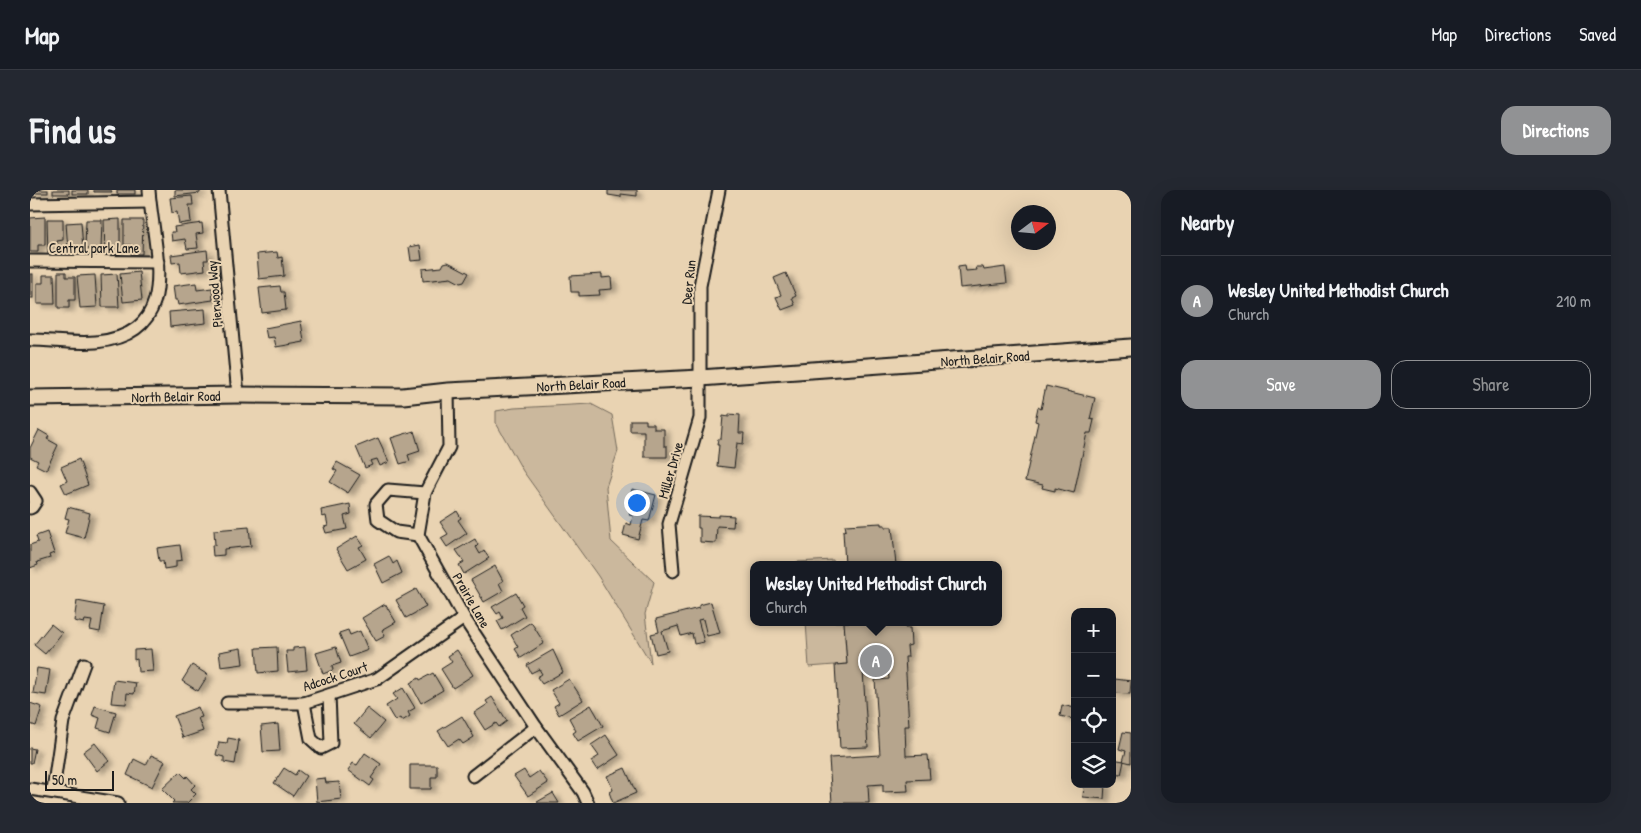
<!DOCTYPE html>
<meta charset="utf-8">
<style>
body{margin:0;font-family:"Patrick Hand",sans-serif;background:#242831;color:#f1f3f6}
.controls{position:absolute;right:15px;bottom:15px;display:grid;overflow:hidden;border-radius:10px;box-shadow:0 5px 20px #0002}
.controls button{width:45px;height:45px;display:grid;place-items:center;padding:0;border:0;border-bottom:1px solid #363941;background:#171b24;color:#f1f3f6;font:25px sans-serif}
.compass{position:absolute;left:981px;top:15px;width:45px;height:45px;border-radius:50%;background:#171b24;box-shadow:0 5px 20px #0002;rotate:74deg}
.scale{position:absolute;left:15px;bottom:12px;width:69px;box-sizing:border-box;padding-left:5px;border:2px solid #1c1c1c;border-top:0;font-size:14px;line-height:18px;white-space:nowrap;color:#1c1c1c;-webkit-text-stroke:4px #e9d3b2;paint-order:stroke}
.you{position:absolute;left:606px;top:312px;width:18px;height:18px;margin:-12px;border:4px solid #fff;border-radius:50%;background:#1a73e8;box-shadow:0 0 0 8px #1a73e833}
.badge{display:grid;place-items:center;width:32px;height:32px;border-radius:50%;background:#919294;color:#fff;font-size:16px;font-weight:700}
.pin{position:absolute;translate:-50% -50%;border:2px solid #fff;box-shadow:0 1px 5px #0006}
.popup{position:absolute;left:720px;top:371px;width:252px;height:65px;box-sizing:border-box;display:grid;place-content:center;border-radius:10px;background:#171b24;filter:drop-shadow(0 1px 4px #0005);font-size:16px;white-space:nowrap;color:#9ea1a6}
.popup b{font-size:19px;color:#f1f3f6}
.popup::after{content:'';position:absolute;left:50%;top:100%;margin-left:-10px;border:10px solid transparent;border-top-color:#171b24}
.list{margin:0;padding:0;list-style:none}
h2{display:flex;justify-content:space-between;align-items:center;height:65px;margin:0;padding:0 20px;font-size:21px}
h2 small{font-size:16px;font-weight:400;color:#9ea1a6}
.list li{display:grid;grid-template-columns:32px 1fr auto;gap:15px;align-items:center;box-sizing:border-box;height:90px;padding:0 20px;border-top:1px solid #363941}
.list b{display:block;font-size:19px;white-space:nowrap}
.list p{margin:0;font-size:16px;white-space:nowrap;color:#9ea1a6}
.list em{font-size:16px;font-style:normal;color:#9ea1a6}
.actions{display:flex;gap:10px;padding:15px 20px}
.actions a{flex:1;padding:11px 0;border:1px solid #919294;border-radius:15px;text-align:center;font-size:18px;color:#919294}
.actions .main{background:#919294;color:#fff}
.icon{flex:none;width:28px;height:28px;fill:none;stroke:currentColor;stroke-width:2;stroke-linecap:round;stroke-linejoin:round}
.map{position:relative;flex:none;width:1101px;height:613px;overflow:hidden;border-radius:15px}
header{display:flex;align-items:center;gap:30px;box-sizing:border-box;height:70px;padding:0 25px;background:#171b24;border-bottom:1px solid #363941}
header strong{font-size:24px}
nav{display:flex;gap:28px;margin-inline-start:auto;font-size:18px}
.intro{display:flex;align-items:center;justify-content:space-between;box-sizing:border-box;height:120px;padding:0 30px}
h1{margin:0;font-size:35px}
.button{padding:12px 22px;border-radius:15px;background:#919294;color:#fff;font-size:18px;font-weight:700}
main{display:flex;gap:30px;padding:0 30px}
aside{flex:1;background:#171b24;border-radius:15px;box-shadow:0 5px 20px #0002}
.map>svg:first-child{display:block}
</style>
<header>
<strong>Map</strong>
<nav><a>Map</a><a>Directions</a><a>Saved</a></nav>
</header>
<div class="intro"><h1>Find us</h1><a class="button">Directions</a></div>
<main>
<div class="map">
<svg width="1101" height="613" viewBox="0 0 1101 613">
<defs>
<filter id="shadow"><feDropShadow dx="5.5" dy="3" stdDeviation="2.5" flood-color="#0004"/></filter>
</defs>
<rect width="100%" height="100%" fill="#e9d3b2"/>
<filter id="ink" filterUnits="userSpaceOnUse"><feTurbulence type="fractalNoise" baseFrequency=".02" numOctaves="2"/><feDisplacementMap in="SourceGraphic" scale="10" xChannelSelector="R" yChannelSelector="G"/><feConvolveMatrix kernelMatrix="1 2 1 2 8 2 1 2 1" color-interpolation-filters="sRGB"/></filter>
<g filter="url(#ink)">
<g fill="#cbb89d" stroke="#746a5c">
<polygon points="561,214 582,225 588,261 576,297 581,351 624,392 615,424 621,473 568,386 493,281 466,233 466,221 484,218"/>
<polygon points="803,370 804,375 765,375 766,372"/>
<polygon points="776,432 814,432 817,474 779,477"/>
</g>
<g fill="#b6a58d" stroke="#1c1c1c" filter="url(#shadow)">
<rect x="2" y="0" width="16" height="3"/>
<rect x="23" y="0" width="16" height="4"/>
<rect x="42" y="0" width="16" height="4"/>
<polygon points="64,0 81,0 82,2 64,2"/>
<rect x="87" y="0" width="18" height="4"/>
<polygon points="145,0 170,0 170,3 145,6"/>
<polygon points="578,0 607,0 607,6 591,4 591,7 578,5"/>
<polygon points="162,6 163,15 159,15 161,32 149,34 147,22 142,23 140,8"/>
<polygon points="15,27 15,55 8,55 8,62 0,62 0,28"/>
<polygon points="17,29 33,29 33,50 27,51 27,66 18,66"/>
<polygon points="90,29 90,64 75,65 74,30"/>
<polygon points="56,30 72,30 71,59 55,59"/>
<polygon points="94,30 113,30 112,64 101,64 101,55 94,55"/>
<polygon points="51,32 53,59 38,60 36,33"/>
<polygon points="172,33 173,43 166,44 168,58 157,59 155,49 142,51 141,42 145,42 144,37"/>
<polygon points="390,55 392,70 381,71 379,57"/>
<polygon points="177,60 178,70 174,70 175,80 151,83 150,72 142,73 141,65"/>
<polygon points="247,62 248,68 252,67 254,86 229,89 227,64"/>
<polygon points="418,72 439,83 434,92 430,93 421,88 393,91 392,79 412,77 414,73"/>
<polygon points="935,76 936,81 947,80 946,77 953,77 954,80 975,77 977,93 930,98 928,77"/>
<polygon points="28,82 36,82 36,87 45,87 45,110 39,110 39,118 28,118"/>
<polygon points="109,82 112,110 93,112 90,84"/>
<polygon points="756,83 766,106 762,108 765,115 752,120 746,107 751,105 744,88"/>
<rect x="0" y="84" width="3" height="24"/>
<polygon points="87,84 89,117 72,117 71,85"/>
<polygon points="572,84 572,88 581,87 582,99 569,100 570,105 549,106 549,102 541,102 540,86"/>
<polygon points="13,85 24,85 25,114 7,114 7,93 13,93"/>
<polygon points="65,85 67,117 50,118 47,86"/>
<polygon points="166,93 167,100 182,98 183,110 148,115 147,110 145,110 143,96"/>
<polygon points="250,96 251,102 254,102 256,120 232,123 229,98"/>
<polygon points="175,119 176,133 140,137 139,122"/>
<polygon points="271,131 274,152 246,157 244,147 237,148 235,138"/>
<polygon points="1016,196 1065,208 1060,229 1064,230 1061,243 1057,243 1044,303 1025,298 1025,301 1012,298 1013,295 995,291 1008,232 1005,231 1008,217 1011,219"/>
<polygon points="699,224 710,225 709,243 714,243 713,254 707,253 704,278 687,276 689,255 687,255 688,249 691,249 693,226 699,227"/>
<polygon points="600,230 616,230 616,234 624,234 624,239 634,239 634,256 637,256 637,267 614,267 614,241 600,241"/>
<polygon points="9,240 19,246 17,249 28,255 16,280 6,275 8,271 0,267 0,258"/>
<polygon points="384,241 390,261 378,265 380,271 370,274 361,248"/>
<polygon points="348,248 359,272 350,276 347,269 340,271 342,275 335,278 326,257"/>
<polygon points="49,269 58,295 36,304 31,294 37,291 31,277"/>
<polygon points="307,272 330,285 318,303 300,292 307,281 303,279"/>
<polygon points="602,299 626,305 619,331 613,330 608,349 593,345 596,333 601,335 603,326 599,325 601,317 598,317"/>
<polygon points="320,314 321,324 314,326 317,339 296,343 294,337 298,336 296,326 292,327 291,320"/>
<polygon points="38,317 60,323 54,348 35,343 39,329 35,328"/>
<polygon points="427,321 431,328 428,330 437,343 417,357 411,348 418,344 410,332"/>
<polygon points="689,325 704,326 703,337 687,336 686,353 670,352 670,338 668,338 668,326 689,327"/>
<polygon points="851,333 851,335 855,335 855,337 862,337 866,375 815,375 813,341 816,340 815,335"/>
<polygon points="219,337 221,356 194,359 194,365 183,366 182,355 185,355 184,340"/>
<polygon points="17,342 24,363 19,365 20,368 7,372 8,375 0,378 0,355 8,352 6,346"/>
<polygon points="327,346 333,355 329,357 336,369 318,379 306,359"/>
<polygon points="445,349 448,355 446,357 450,364 454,361 459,368 434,384 429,375 434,372 426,360"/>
<polygon points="150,355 152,370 146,371 146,377 134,379 133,371 129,371 127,358"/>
<polygon points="359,366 363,374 367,371 372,383 353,393 344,374"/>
<polygon points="465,376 473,391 469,393 473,401 454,412 441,390"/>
<polygon points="386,399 396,417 376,428 366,410"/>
<polygon points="486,403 493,415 490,417 495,426 472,440 467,431 473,428 470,422 467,424 462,417"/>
<polygon points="47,411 74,416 70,442 60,440 62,431 55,430 54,433 44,431"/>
<polygon points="681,412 690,443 677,446 673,429 668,430 674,452 664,454 662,443 651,446 648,436 632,441 638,461 626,464 621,444 629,442 626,429 669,418 669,415"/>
<polygon points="355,414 366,432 352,440 355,446 346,451 332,428"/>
<polygon points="501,432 514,453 491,468 485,459 488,457 481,445"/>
<polygon points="814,432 874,432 875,438 880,438 881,455 877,456 878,467 875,467 879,536 875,536 876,566 898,565 900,589 877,590 878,601 853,602 853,594 838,595 839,613 802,613 799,568 850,565 845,490 859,489 858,480 833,481 838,557 810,558 805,475 817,474"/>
<polygon points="21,434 32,443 15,464 4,455"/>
<polygon points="318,440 320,445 330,441 338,460 319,467 309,443"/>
<polygon points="247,457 248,481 228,483 226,458"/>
<polygon points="275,457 277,480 258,482 256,461 263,461 263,458"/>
<polygon points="306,457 311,473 302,476 303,480 293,484 286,463"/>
<polygon points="211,458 213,474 191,477 189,462"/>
<polygon points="121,459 123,481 108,482 107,469 104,470 104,460"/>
<polygon points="427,460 443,485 423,498 411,479 422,472 418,466"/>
<polygon points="523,460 533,482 512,494 507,487 512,484 509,479 501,483 497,475"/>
<polygon points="162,475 178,485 168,501 152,491"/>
<polygon points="7,478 20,480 16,505 3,503"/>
<polygon points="403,483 413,500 391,513 380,493 389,488 390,490"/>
<polygon points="539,489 553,510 529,525 524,516 529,513 521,500"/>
<polygon points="1085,489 1101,491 1100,504 1083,503"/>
<polygon points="84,490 106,493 104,504 97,503 96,514 81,513"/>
<polygon points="373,498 385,518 378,522 380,526 372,531 370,528 365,531 356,516 367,509 363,504"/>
<polygon points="462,507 477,531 469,537 466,533 455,540 444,523 458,514 456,511"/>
<polygon points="0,513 12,517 6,536 0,534"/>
<polygon points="561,515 573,536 548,551 543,543 546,541 539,528"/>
<polygon points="1032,515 1045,518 1043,529 1030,526"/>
<polygon points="65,516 86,522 80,542 67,538 70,528 62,525"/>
<polygon points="168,517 172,527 168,528 173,541 153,548 144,526"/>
<polygon points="337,518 354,532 341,548 324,534"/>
<polygon points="432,526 444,547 433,554 429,549 418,556 408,541"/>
<polygon points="248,534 250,561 233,562 231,536"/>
<polygon points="1093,542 1101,543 1101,573 1093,571 1096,561 1089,559"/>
<polygon points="576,545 589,565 567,580 561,571 569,566 561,555"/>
<polygon points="198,548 209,550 205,574 194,572 194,567 186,565 189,552 197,553"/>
<polygon points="65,553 79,571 67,581 53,562"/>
<polygon points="0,558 5,559 2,573 0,573"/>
<polygon points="335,563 351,574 341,588 344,590 340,596 318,580 323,573 327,575"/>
<polygon points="121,565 135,571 122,597 97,585 104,569 116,575"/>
<polygon points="1082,569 1094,571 1091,585 1082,584"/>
<polygon points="380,575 407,575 407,587 401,587 401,599 380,599"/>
<polygon points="254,578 265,585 268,580 276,586 263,606 244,593"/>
<polygon points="595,578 606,603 583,613 579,602 583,600 577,586"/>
<polygon points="494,580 499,588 509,581 518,593 498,606 484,586"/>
<polygon points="150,582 156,588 157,586 165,595 161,599 166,604 157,613 142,613 144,611 132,599"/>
<polygon points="295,588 296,593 309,592 311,609 287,612 285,589"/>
<polygon points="1054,594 1075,594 1074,609 1053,607"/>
<polygon points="523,603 529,613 507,613 507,612"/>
</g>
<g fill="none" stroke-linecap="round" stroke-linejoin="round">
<g stroke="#1c1c1c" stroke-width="15">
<g id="street">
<polyline points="189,0 208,205"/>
<polyline points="0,14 120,12"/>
<polyline points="0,71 128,72"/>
<path d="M0 150C22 150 44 154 66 152 155 143 123 60 119 0"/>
<polyline points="418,201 419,257 395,303 388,345 434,428 506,537 553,602 558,613"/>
<polyline points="0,302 6,311 2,317 0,318"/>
<polyline points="388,345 366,342 348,330 346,314 358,300 395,303"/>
<polyline points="643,381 639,334 670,228 670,96 689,0"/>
<polyline points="197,513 274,513 347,489 434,428"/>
<polyline points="274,513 281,549 291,558 301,553 299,505"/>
<polyline points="443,586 506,537"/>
<polyline points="0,599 88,613"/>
<polyline points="23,601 33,531 54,474"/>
</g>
</g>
<g stroke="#1c1c1c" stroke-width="19">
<polyline id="secondary" points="0,208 208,205 373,206 418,201 670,188 1101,157"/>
</g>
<use href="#street" stroke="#e9d3b2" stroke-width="11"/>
<use href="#secondary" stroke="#e9d3b2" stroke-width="15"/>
</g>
</g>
<g text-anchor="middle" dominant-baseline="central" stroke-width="4" stroke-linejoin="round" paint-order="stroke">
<g font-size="14" fill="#1c1c1c" stroke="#e9d3b2">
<text x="64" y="57">Central park Lane</text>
<text transform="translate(658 92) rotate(-84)">Deer Run</text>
<text transform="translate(184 104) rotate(-95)">Pierwood Way</text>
<text transform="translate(955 168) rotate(-4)">North Belair Road</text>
<text transform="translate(551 194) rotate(-3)">North Belair Road</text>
<text transform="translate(146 206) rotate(-1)">North Belair Road</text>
<text transform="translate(640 280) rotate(-74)">Miller Drive</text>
<text transform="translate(442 410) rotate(60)">Prairie Lane</text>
<text transform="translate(305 486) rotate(-18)">Adcock Court</text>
</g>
</g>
</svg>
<div class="controls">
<button>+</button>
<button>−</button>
<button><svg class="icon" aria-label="locate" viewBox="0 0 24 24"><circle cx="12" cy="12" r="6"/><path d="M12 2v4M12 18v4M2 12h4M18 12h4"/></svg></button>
<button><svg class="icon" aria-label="layers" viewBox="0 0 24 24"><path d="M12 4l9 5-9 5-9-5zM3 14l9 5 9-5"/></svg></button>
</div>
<svg class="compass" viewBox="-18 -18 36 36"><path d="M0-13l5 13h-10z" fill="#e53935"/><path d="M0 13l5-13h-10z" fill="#9ea1a6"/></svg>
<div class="scale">50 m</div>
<div class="you"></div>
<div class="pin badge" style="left:846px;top:471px">A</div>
<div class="popup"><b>Wesley United Methodist Church</b>Church</div>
</div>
<aside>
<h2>Nearby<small></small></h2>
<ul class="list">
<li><span class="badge">A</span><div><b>Wesley United Methodist Church</b><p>Church</p></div><em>210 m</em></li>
</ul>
<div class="actions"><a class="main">Save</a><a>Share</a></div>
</aside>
</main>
